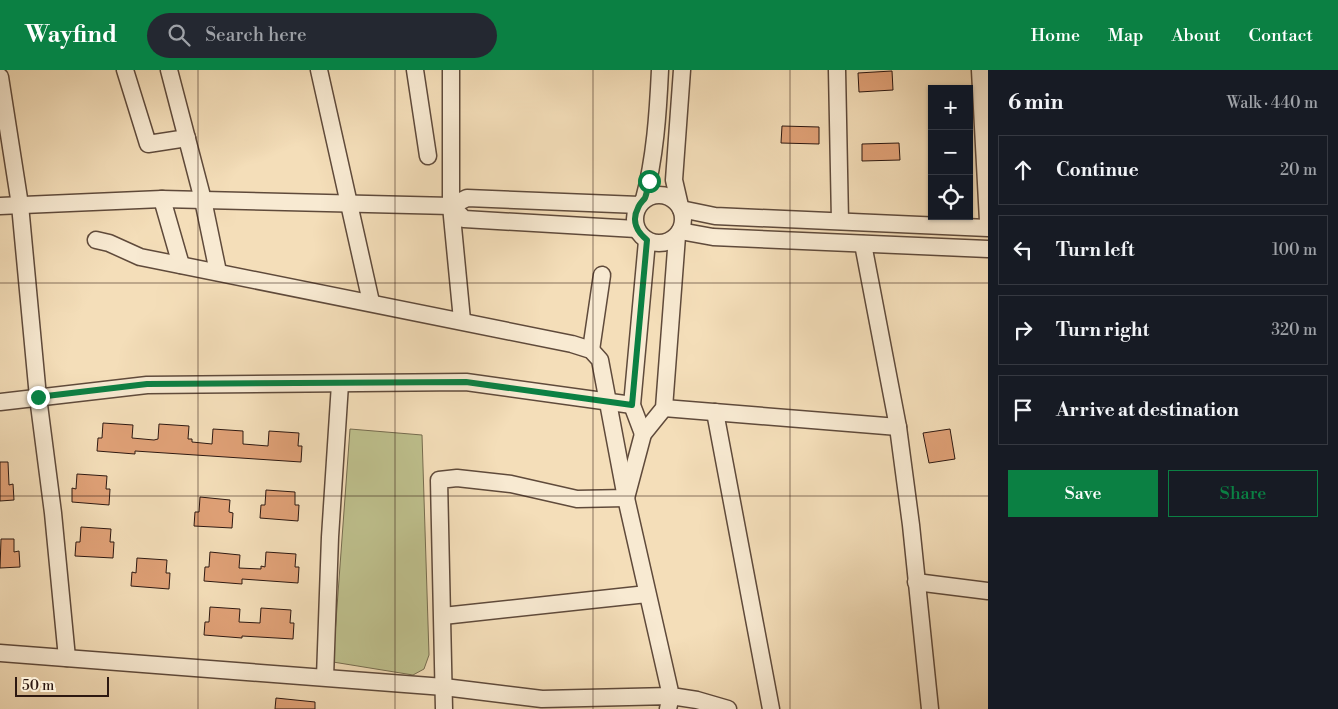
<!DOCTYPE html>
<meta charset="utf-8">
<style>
body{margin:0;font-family:"Libre Bodoni",serif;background:#242831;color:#f1f3f6}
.controls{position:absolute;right:15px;top:15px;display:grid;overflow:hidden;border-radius:0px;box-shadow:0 1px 4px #0004}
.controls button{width:45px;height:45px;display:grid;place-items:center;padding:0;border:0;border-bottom:1px solid #363941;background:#171b24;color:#f1f3f6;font:25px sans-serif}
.scale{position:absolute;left:15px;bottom:12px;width:94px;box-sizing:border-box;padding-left:5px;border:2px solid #2d1811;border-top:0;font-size:14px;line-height:18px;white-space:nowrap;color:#2d1811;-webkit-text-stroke:4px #f8ead2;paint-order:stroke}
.stop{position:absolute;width:15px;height:15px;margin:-11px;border:4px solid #0b8043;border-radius:50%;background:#fff}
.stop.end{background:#0b8043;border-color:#fff;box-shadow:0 1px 5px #0008}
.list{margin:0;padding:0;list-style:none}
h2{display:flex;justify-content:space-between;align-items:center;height:65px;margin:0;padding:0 20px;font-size:21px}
h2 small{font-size:16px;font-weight:400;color:#9ea1a6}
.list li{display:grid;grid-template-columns:32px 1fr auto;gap:15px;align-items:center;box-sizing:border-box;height:70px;margin:0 10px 10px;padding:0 10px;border:1px solid #363941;border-radius:0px}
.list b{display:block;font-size:19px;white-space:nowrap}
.list em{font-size:16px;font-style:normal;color:#9ea1a6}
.actions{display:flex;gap:10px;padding:15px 20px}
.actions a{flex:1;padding:11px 0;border:1px solid #0b8043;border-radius:0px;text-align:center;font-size:18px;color:#0b8043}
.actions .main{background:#0b8043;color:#fff}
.icon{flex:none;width:28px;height:28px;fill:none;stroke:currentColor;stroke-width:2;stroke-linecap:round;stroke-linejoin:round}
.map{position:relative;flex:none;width:988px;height:639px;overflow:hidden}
header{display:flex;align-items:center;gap:30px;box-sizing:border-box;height:70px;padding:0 25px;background:#0b8043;color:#fff}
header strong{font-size:24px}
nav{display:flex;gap:28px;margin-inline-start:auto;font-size:18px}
.search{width:350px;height:45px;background:#242831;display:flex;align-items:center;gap:12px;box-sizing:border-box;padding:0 18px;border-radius:28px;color:#9ea1a6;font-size:19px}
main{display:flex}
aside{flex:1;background:#171b24}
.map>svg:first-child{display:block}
</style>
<header>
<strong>Wayfind</strong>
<div class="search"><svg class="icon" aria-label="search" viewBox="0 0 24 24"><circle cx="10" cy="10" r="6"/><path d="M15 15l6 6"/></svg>Search here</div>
<nav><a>Home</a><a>Map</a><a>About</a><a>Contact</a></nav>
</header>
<main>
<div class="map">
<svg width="988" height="639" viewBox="0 0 988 639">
<rect width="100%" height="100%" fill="#f4deb9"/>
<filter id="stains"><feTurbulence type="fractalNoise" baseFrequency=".004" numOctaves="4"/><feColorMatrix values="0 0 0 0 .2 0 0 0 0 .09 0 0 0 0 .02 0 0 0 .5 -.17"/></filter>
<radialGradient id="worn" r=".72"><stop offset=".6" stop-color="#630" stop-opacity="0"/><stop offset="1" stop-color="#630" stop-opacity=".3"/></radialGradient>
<polygon fill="#bec08d" stroke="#766c4f" points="350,359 422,365 429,585 424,599 413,605 333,592"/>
<g fill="#e0a177" stroke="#2d1811">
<polygon points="892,1 893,20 859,22 858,3"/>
<polygon points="782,56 819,57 819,74 781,73"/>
<polygon points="899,73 900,90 862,91 862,74"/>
<polygon points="103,353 133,355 132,368 154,370 158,369 159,354 189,356 188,369 192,369 192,372 212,374 213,359 243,361 243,374 268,376 269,361 299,363 298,376 302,376 301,392 135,381 135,384 97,381 98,368 102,368"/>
<polygon points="950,359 955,389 929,393 923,363"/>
<polygon points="0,392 8,392 9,415 13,414 14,430 0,431"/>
<polygon points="77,404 107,406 106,419 110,419 109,435 72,432 72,418 76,419"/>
<polygon points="266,420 295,422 295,435 299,435 298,451 260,448 261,435 265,435"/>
<polygon points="200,427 230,430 229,442 233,443 232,458 194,456 195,442 199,442"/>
<polygon points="81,457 111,459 110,472 114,472 113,488 75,486 76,472 80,472"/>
<polygon points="1,469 14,469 14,482 19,481 20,497 0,498"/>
<polygon points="210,482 240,485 239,498 261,499 261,496 265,497 266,482 296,484 295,497 299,497 298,513 242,509 242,514 204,511 205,497 209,497"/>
<polygon points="137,488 167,490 166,503 170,503 169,519 131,516 132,502 136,503"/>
<polygon points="210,537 240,539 239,552 260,553 261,538 291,540 290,553 294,553 293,569 242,566 242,568 204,565 205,552 209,552"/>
<polygon points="276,628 315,632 315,639 275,639"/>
</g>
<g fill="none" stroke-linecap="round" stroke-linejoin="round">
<g stroke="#5f4a3b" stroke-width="19">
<g id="minor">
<polyline points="125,0 148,74 187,68"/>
<polyline points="169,0 203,130 218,202"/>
<polyline points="319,0 371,232"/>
<polyline points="415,0 428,86"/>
<polyline points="451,0 451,136 462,250"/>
<polyline points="837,0 840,151"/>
<polyline points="980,0 988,151"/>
<polyline points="0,7 20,135 38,327 53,443 67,588"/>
<circle cx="659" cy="149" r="24"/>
<polyline points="162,129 181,195"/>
<path d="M644 129C655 88 658 43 660 0"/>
<polyline points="0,136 162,129 451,136 467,128 639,135"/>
<polyline points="451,136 464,149 636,159"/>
<polyline points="680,136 674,110 682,0"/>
<polyline points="681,139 715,146 988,158"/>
<polyline points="680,161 713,167 988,179"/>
<polyline points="96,170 109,173 140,187 572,274 591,280 600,290 626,428 671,626 697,630 728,639"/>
<polyline points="863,174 898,357 911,455 930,639"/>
<polyline points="591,280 602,205"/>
<polyline points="0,332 147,315 466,312 632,335"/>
<polyline points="664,338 898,357"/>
<polyline points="715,342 771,639"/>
<polyline points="643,364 632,335 647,171"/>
<polyline points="916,512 988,521"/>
<polyline points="443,546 647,524"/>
<polyline points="0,583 444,617 542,629 671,626 668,639"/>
<polyline points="325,607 330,467 340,314"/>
<polyline points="444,639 439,410 457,408 511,414 577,429 626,428 643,364 664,338 677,166"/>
</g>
</g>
<use href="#minor" stroke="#f8ead2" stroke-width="16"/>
</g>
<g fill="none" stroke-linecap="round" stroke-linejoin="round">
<path stroke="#0b8043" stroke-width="6" d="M38 327 147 314 466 312 632 335 647 170C637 162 631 151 638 138 639 134 643 131 645 128 647 123 648 116 649 111"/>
</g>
<path fill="none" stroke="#2d1811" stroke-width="1" stroke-opacity="0.55" d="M198 0V639M395 0V639M593 0V639M790 0V639M0 213H988M0 426H988"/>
<rect width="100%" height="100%" filter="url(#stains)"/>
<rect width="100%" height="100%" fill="url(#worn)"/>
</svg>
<div class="controls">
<button>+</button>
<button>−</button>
<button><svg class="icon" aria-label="locate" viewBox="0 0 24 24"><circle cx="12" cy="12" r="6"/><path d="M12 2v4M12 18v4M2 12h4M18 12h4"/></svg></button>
</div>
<div class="scale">50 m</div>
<div class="stop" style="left:649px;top:111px"></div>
<div class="stop end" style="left:38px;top:327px"></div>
</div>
<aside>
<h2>6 min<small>Walk · 440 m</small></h2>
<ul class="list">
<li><svg class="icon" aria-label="ahead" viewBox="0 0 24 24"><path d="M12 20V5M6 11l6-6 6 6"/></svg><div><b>Continue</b></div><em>20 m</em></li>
<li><svg class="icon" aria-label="left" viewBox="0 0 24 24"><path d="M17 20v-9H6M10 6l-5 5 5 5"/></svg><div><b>Turn left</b></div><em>100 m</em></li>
<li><svg class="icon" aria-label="right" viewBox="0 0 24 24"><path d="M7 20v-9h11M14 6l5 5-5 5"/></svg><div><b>Turn right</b></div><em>320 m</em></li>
<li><svg class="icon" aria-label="arrive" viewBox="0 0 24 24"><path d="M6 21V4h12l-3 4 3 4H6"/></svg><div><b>Arrive at destination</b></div></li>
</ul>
<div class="actions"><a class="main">Save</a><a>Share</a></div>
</aside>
</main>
